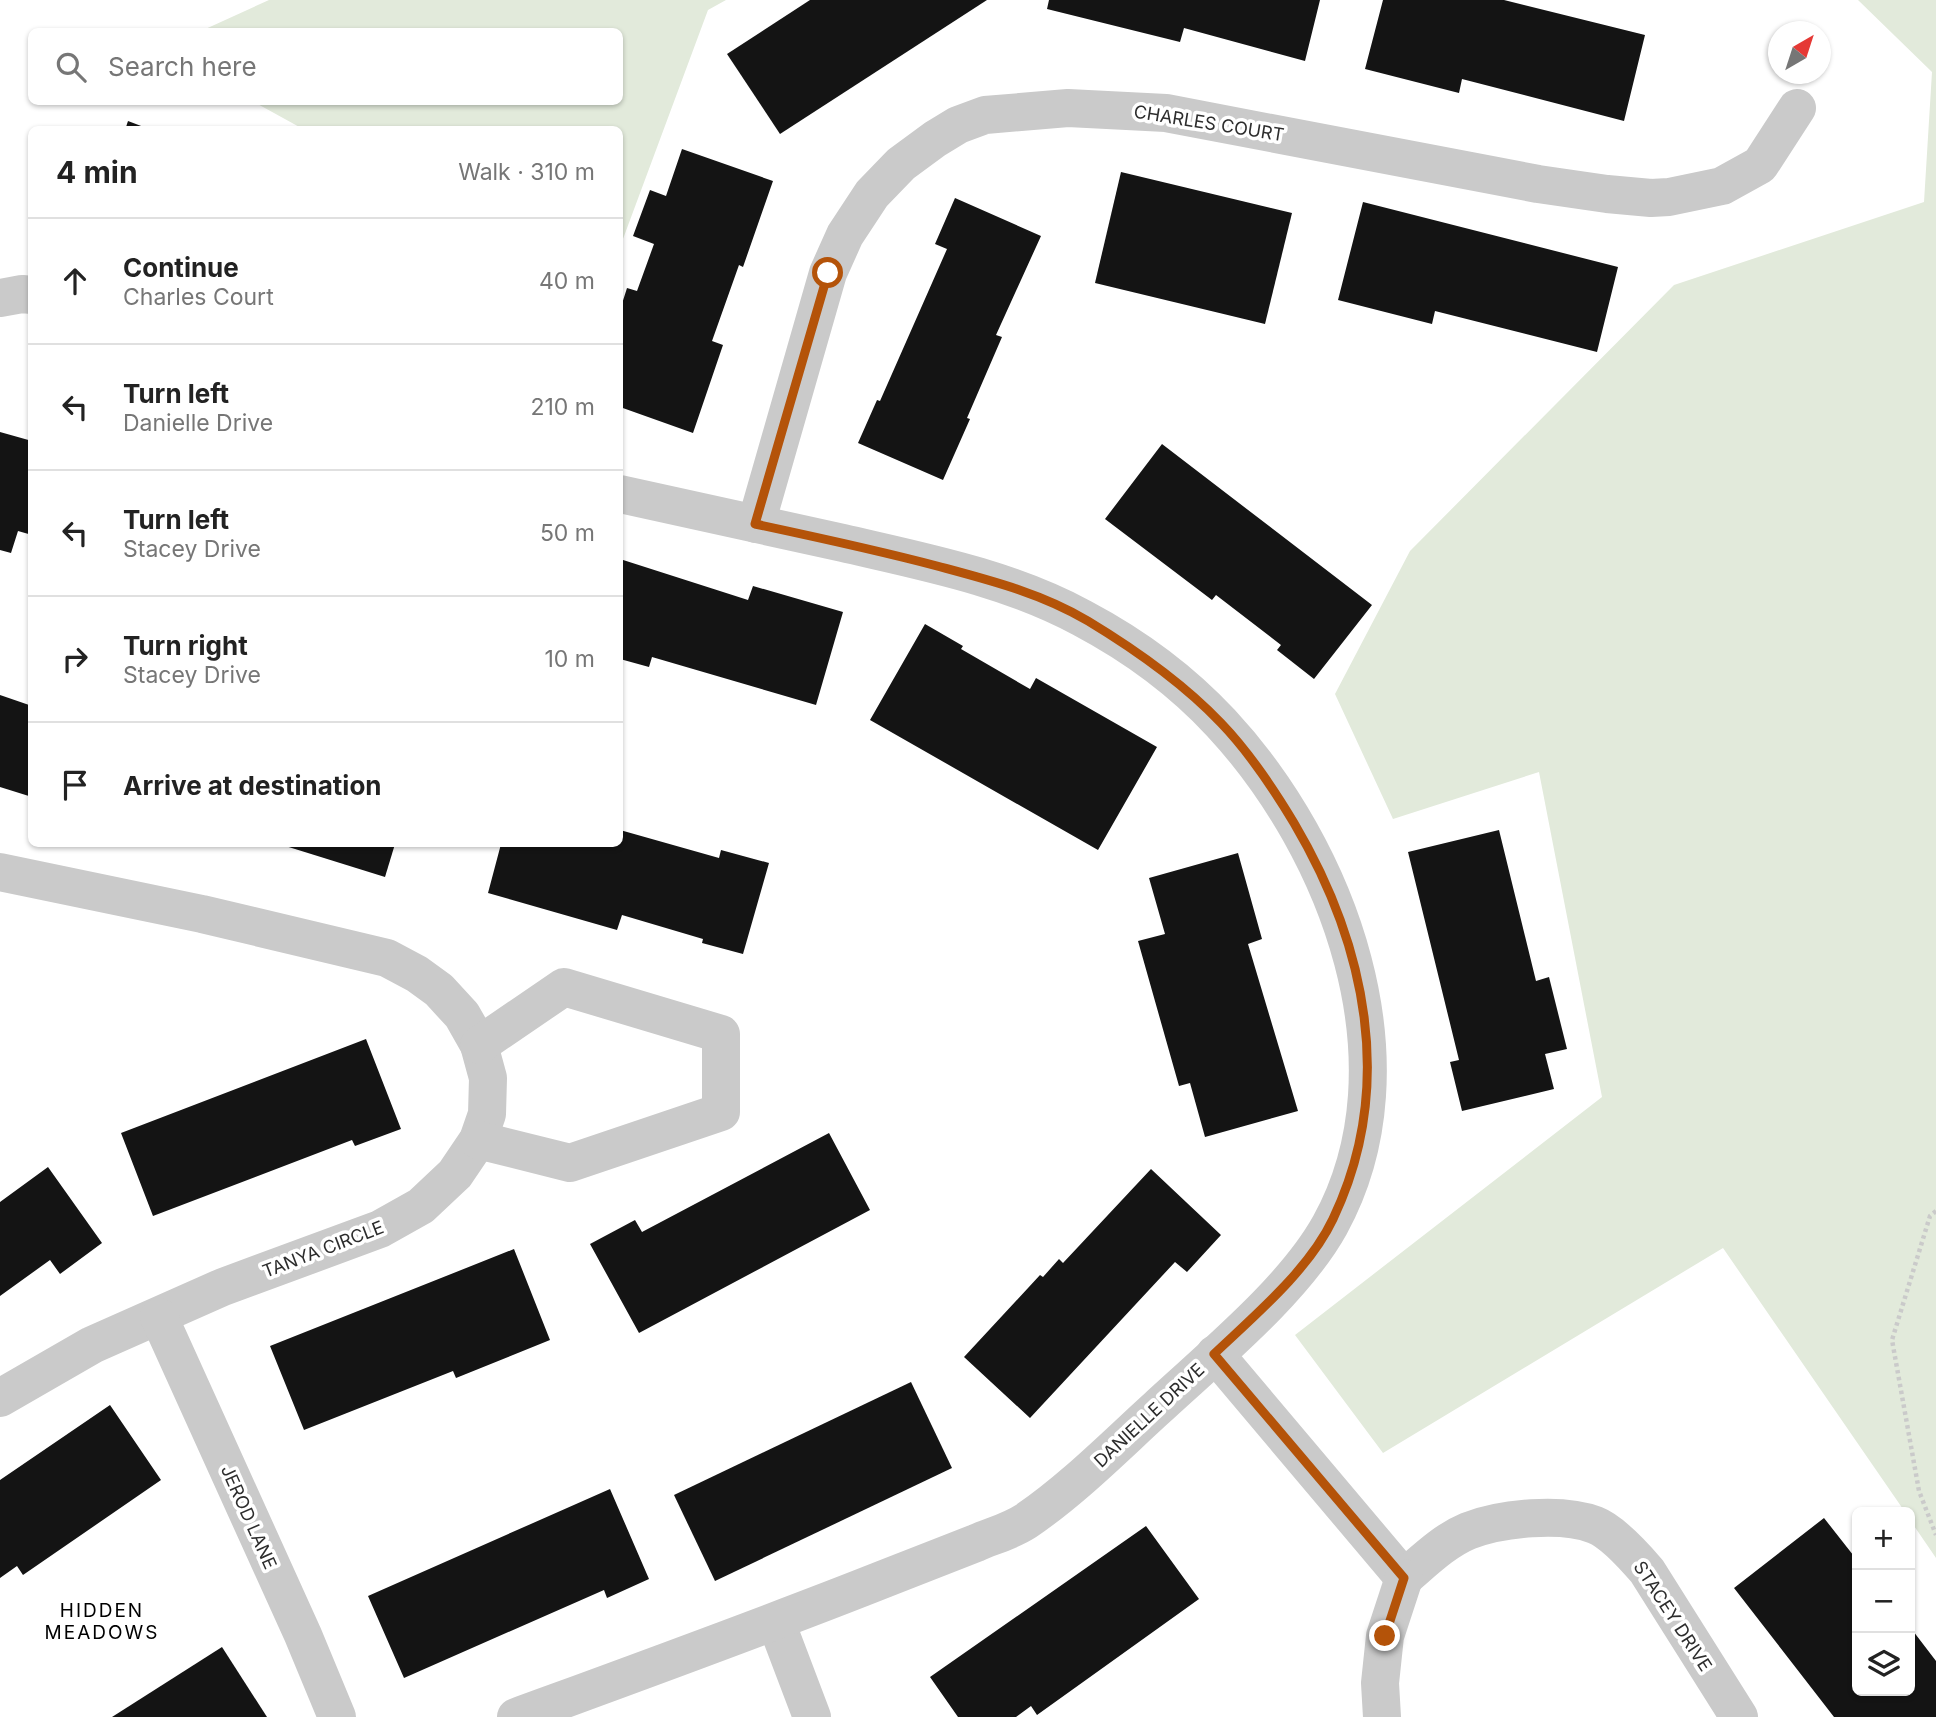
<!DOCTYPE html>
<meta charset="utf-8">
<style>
body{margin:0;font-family:Inter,sans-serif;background:#f2f2f2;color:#222}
.controls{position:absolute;right:21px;bottom:21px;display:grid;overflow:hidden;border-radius:10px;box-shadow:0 2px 5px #0004}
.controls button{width:63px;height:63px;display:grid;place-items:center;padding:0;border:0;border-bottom:2px solid #e0e0e0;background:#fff;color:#222;font:35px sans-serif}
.compass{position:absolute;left:1768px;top:21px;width:63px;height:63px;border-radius:50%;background:#fff;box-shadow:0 2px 5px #0004;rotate:39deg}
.stop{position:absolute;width:21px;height:21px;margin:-16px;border:5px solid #b45309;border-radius:50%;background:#fff}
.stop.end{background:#b45309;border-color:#fff;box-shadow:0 2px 7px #0008}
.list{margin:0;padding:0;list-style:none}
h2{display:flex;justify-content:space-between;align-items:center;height:91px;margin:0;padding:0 28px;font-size:30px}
h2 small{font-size:23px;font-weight:400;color:#767676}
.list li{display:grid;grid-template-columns:46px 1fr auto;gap:21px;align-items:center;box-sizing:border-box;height:126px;padding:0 28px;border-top:2px solid #e0e0e0}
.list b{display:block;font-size:26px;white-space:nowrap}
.list p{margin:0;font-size:23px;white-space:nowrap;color:#767676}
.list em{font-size:23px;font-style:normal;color:#767676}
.icon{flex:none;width:38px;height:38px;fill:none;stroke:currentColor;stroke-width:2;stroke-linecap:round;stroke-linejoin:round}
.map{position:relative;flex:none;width:1936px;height:1717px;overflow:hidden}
.search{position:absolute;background:#fff;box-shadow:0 2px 5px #0004;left:28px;top:28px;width:595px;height:77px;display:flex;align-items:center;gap:18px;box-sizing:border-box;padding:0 24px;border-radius:10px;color:#767676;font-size:26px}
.panel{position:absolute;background:#fff;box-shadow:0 2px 5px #0004;left:28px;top:126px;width:595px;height:721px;border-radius:10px}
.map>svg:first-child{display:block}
</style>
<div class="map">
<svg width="1936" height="1717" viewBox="0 0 1936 1717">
<rect width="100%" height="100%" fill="#fff"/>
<g fill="#e2eadb">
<polygon points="269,0 726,0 708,10 620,247 620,130 303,129 254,102 620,102 620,32 201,31"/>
<polygon points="1858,0 1936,0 1936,1558 1910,1520 1910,1512 1905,1512 1723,1248 1383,1453 1295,1335 1602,1097 1539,772 1393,819 1335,694 1410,551 1674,285 1924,202 1932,72"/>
</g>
<g fill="#141414">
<polygon points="810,0 987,0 780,134 727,54"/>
<polygon points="1049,0 1320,0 1305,61 1184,28 1180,42 1047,9"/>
<polygon points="1383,0 1504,0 1645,35 1624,121 1462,79 1459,93 1365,69"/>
<polygon points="128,121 149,129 149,130 125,130"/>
<polygon points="682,149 773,181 743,267 739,265 712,341 723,345 693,433 620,407 620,310 627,288 637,291 654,244 633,236 650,190 666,196"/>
<polygon points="1121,172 1292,213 1265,324 1095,283"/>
<polygon points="955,198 1041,236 996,335 1002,337 967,418 970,419 943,480 858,443 877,400 880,401 947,249 935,244"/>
<polygon points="1363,202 1618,267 1597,352 1435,311 1432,324 1338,300"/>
<polygon points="0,432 32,441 32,535 18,531 11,553 0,550"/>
<polygon points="1162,444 1372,605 1314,679 1277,650 1281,645 1216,595 1212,600 1105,519"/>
<polygon points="620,559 748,600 753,586 843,612 816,705 652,657 649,667 620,659"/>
<polygon points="925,624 963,646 961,649 1030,689 1036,678 1157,747 1098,850 870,720"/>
<polygon points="0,695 32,706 32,797 0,787"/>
<polygon points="620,830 719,858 721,850 769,863 743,954 702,943 703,939 622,915 617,930 488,893 501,844 620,844"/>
<polygon points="1499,830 1536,981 1549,977 1567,1049 1545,1054 1554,1089 1462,1111 1450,1062 1459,1060 1408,852"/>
<polygon points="279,844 395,844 385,877"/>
<polygon points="1238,853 1262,939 1248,944 1298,1111 1205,1137 1190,1083 1179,1086 1138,941 1165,934 1149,878"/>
<polygon points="366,1039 401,1129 355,1146 352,1140 153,1216 121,1133"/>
<polygon points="829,1133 870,1210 639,1333 590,1244 635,1220 642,1232"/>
<polygon points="48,1167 102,1243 60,1274 50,1260 0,1296 0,1202"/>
<polygon points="1151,1169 1221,1235 1187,1272 1175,1262 1030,1418 964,1357 1040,1275 1043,1277 1059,1259 1063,1263"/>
<polygon points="514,1249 550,1340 456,1378 453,1371 304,1430 270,1346"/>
<polygon points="911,1382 952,1468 715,1581 674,1495"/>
<polygon points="110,1405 161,1480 23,1575 17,1566 0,1578 0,1480"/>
<polygon points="610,1489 649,1579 607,1598 604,1590 404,1678 368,1596"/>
<polygon points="1824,1518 1857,1560 1857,1691 1910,1691 1910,1627 1936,1661 1936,1717 1834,1717 1734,1588"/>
<polygon points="1146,1526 1199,1599 1037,1715 1031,1706 1016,1717 958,1717 930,1677"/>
<polygon points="222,1647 267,1717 112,1717"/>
</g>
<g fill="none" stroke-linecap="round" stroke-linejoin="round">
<polyline stroke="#cacaca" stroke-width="4.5" stroke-dasharray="3.5 3.5" stroke-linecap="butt" points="1936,1211 1930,1216 1892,1340 1919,1491 1936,1535"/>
<g stroke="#cacaca" stroke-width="38">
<polyline points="0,298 22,294 32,295"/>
<polyline points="756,524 828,273 845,235 872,194 901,164 935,139 958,125 985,115 1068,108 1166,113 1538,184 1607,194 1651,198 1669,197 1722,186 1760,165 1797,108"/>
<polyline points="0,872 202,914 387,958 417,974 439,990 462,1015 479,1045 488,1078 487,1114 478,1140 455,1174 421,1206 380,1229 223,1287 92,1345 0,1398"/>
<polyline points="478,1140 570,1163 721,1112 721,1034 564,987 479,1045"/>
<polyline points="159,1317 303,1635 337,1717"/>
<polyline points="1215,1354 1404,1578"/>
<path d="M1404 1578C1424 1561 1444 1541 1468 1531 1501 1518 1562 1512 1595 1525 1613 1532 1635 1557 1647 1571L1739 1717"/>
<polyline points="776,1622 812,1717"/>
<path d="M516 1717C639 1672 763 1627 884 1579 915 1567 945 1555 976 1543 992 1536 1011 1531 1026 1521 1074 1488 1115 1446 1158 1407 1213 1356 1294 1290 1330 1225 1419 1063 1338 849 1221 723 1182 681 1133 645 1082 618 1008 578 925 562 843 543 769 527 694 510 620 494"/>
<polyline points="1382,1717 1380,1683 1385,1636 1404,1578"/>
</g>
</g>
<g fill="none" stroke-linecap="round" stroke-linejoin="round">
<path stroke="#b45309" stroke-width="9" d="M828 273 755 524C816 537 877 550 937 566 989 580 1041 593 1088 621 1136 650 1182 682 1221 723 1249 752 1273 788 1294 823 1366 945 1396 1087 1333 1219 1309 1270 1254 1316 1214 1354L1404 1578 1385 1636"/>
</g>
<g text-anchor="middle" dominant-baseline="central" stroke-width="7" stroke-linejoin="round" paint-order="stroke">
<g font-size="18" fill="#2d2d2d" stroke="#fff">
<text transform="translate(1209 123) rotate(9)">CHARLES COURT</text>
<text transform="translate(323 1249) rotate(-21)">TANYA CIRCLE</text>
<text transform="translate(1149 1415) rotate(-43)">DANIELLE DRIVE</text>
<text transform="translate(249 1517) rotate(66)">JEROD LANE</text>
<text transform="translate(1673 1616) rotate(57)">STACEY DRIVE</text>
</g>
<g font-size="19" letter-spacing="2" fill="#000" stroke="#fff">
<text x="102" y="1610">HIDDEN<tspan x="102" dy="22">MEADOWS</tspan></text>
</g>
</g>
</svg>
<div class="controls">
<button>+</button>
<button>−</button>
<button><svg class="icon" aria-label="layers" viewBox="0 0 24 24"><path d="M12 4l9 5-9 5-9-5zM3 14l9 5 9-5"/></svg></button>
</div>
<svg class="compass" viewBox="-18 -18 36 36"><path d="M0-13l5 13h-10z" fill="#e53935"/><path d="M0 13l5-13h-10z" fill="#767676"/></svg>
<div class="stop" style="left:828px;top:273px"></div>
<div class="stop end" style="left:1385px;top:1636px"></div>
<div class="search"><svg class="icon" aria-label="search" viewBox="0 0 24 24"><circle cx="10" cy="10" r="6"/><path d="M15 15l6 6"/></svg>Search here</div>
<section class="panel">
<h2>4 min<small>Walk · 310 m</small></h2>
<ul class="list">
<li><svg class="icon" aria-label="ahead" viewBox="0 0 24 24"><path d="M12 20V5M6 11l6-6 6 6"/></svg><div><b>Continue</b><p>Charles Court</p></div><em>40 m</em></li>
<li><svg class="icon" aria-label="left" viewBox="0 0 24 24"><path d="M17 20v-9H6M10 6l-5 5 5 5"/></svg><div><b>Turn left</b><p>Danielle Drive</p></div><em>210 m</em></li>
<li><svg class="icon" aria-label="left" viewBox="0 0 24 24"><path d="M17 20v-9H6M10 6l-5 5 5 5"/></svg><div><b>Turn left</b><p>Stacey Drive</p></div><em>50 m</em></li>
<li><svg class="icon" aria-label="right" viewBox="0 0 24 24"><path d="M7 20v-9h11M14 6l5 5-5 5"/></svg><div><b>Turn right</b><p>Stacey Drive</p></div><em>10 m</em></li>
<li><svg class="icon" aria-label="arrive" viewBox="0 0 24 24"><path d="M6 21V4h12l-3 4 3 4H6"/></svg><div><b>Arrive at destination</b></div></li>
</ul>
</section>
</div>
